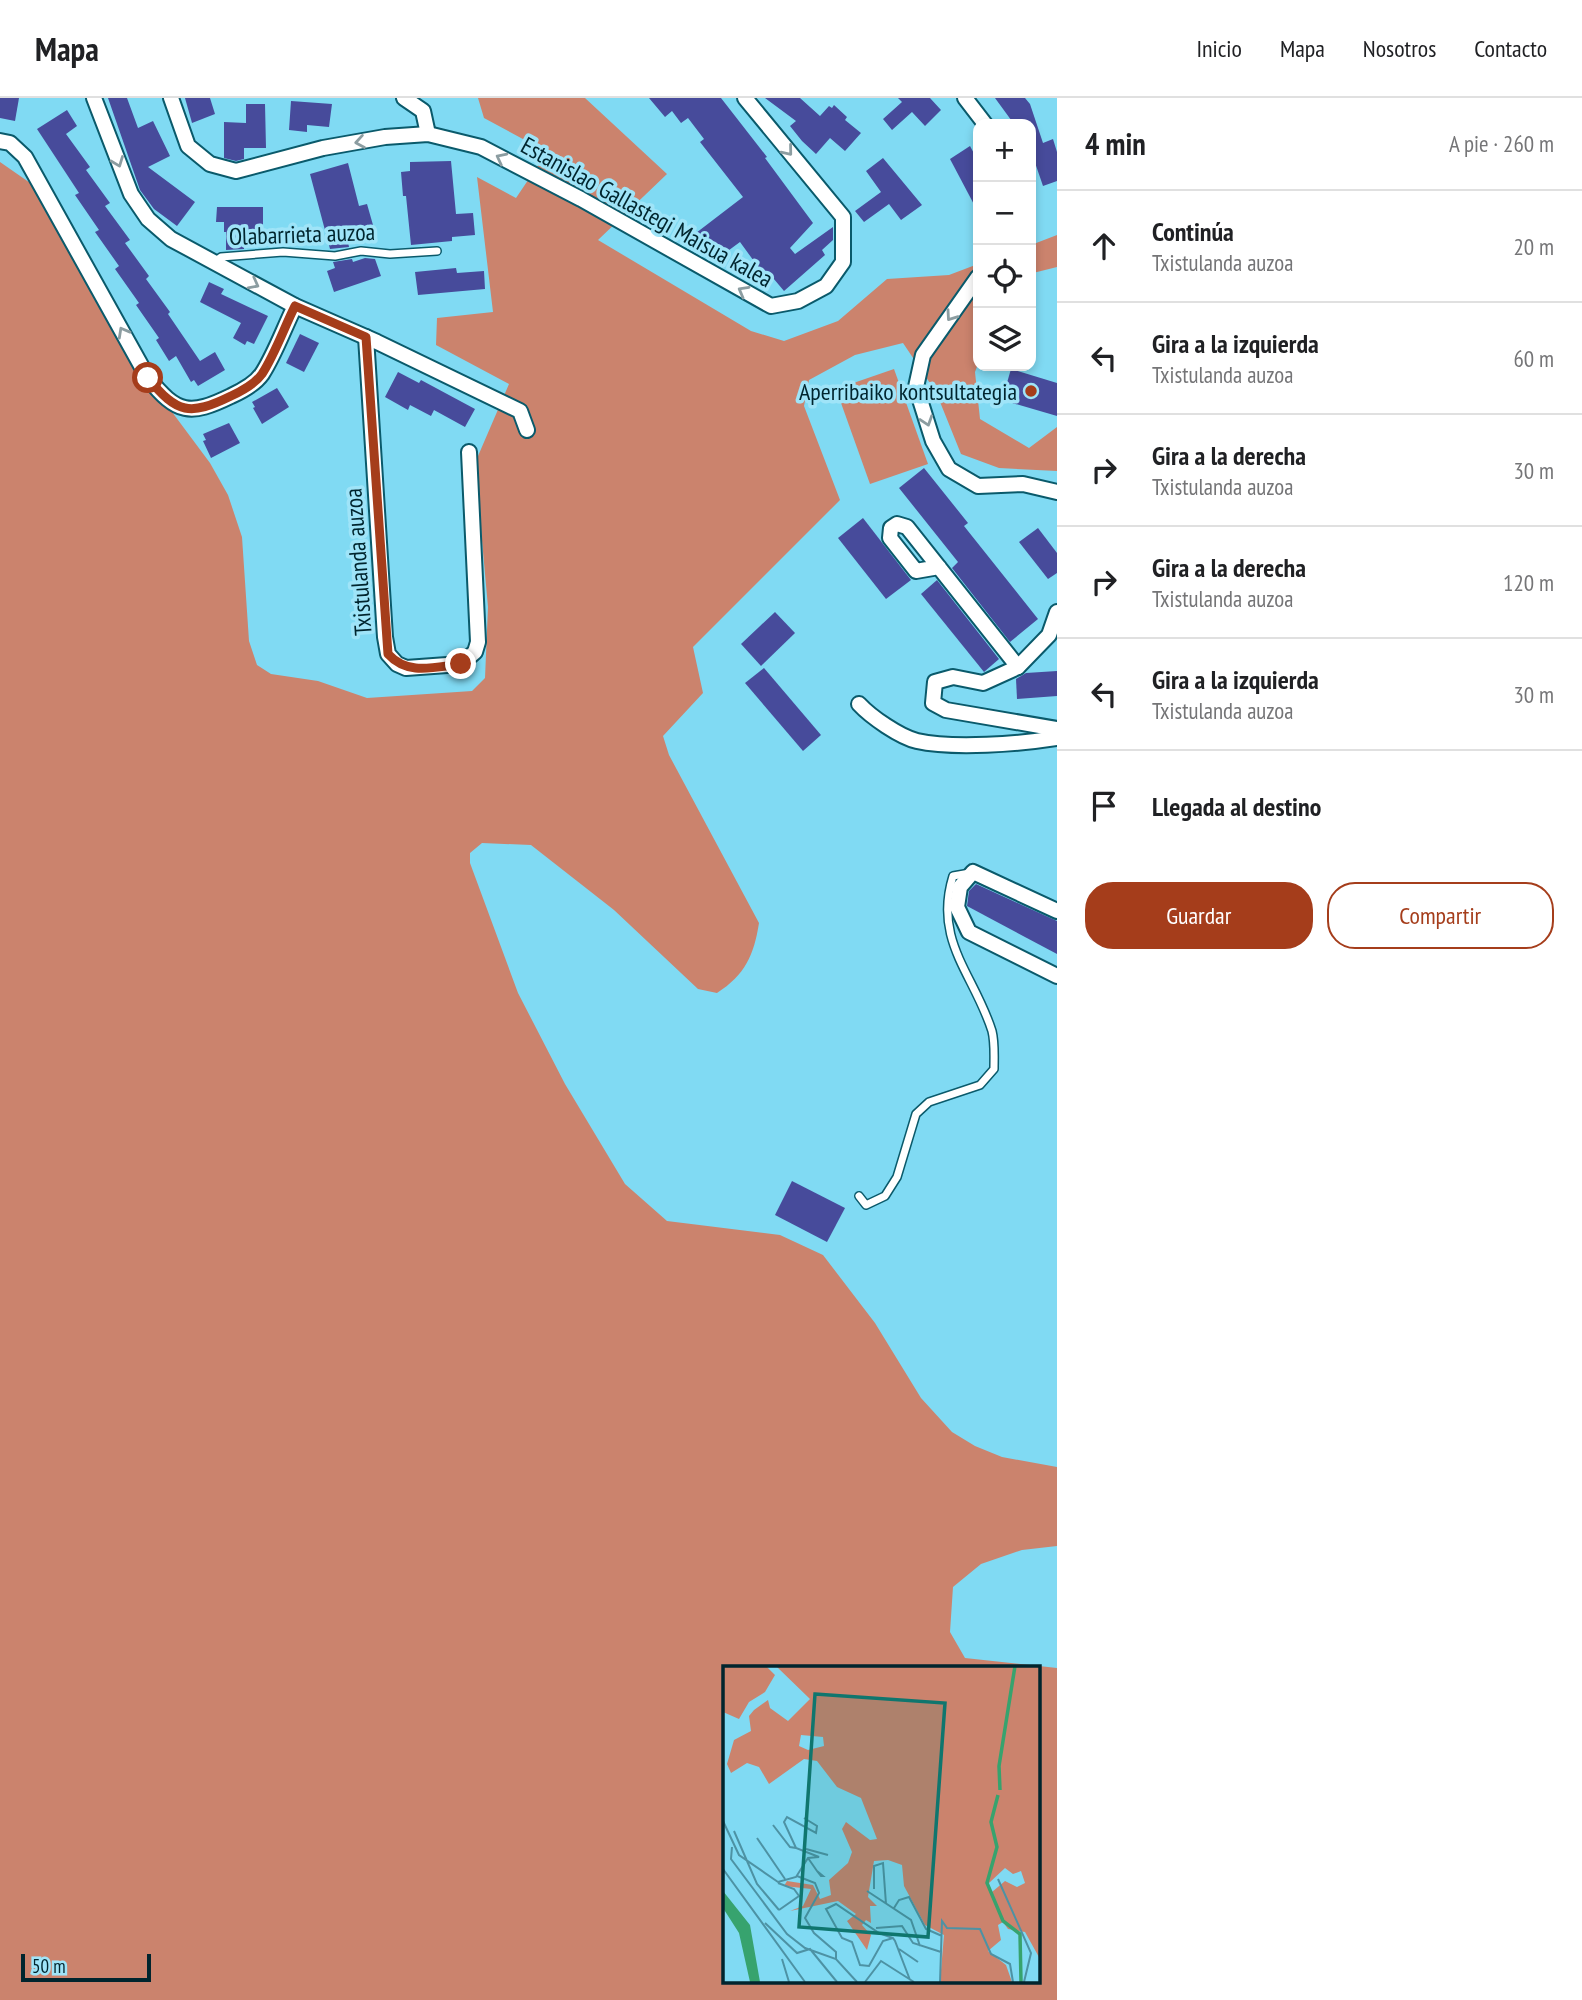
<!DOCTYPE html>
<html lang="es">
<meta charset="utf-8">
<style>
body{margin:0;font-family:"PT Sans Narrow",sans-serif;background:#f6f6f6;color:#202124}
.controls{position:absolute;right:21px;top:21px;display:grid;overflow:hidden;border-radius:14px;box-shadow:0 4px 10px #0003}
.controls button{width:63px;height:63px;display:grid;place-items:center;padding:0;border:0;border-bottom:2px solid #e0e0e0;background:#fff;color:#202124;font:35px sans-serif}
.scale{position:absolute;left:21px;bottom:18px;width:130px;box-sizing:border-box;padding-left:7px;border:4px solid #00252e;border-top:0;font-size:19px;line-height:24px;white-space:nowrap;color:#00252e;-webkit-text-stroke:5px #9fe4f8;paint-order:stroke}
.stop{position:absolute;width:21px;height:21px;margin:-16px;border:5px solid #a53d1b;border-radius:50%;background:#fff}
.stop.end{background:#a53d1b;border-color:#fff;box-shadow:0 2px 7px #0008}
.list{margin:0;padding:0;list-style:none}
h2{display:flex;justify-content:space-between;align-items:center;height:91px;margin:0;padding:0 28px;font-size:30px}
h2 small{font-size:23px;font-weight:400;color:#757577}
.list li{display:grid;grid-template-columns:46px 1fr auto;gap:21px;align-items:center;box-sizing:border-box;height:112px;padding:0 28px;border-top:2px solid #e0e0e0}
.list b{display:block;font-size:26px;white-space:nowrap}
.list p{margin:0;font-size:23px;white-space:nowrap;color:#757577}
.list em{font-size:23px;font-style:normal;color:#757577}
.actions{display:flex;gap:14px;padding:21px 28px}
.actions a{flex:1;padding:16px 0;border:2px solid #a53d1b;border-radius:28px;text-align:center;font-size:24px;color:#a53d1b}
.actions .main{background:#a53d1b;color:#fff}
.icon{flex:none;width:38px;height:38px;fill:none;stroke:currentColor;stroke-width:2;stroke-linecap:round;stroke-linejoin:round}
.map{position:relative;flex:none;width:1057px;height:1902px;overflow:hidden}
header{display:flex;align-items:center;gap:42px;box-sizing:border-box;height:98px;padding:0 35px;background:#fff;border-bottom:2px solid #e0e0e0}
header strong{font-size:33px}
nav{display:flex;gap:38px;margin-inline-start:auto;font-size:24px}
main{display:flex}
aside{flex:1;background:#fff}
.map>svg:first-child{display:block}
</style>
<header>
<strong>Mapa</strong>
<nav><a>Inicio</a><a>Mapa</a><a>Nosotros</a><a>Contacto</a></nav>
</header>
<main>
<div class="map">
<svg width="1057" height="1902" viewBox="0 0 1057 1902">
<rect width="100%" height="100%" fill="#80daf3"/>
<g fill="#cb836d" fill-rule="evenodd">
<path d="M478 0H585L667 76 598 142 751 233 784 243 838 223 887 181 949 177 978 166V266L975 274 980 321 1029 350 1057 329V373L999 370 961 356 936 294 903 245 855 257 809 282 804 308 840 402 693 549 703 595 663 638 669 657 759 825C754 857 745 877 717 895L698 891 614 812 531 747 482 745 470 755V765L518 895 565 986 625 1086 667 1123 780 1137 823 1157 875 1225 921 1300 952 1334 975 1348 1002 1359 1057 1369V1448L1022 1452 981 1466 953 1489 950 1534 965 1560 1057 1570V1902H0V64L36 89 146 279 210 365 228 397 242 439 249 543 257 567 271 576 318 583 367 600 472 593 485 580 488 509 475 365 509 286 436 247 437 220 493 214 477 79 516 100 547 54 484 20ZM724 1570H1038V1883H724Z"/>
<polygon points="1057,137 1057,169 1033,175 1031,178 1031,147"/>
<polygon points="894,271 928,366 870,386 836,291"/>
</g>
<g fill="#474b9b">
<polygon points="0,0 19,0 15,23 0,20"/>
<polygon points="108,0 127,0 138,30 153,23 170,58 148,69 195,104 177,128 154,111 140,92"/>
<polygon points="185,0 210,0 215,16 192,25"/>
<polygon points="649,0 721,0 767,59 765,60 813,125 790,150 795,156 833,129 833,142 822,152 825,157 784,193 768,174 764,177 740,144 721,158 717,152 712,156 696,135 743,99 700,44 704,41 688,20 681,25 672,13 665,19"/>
<polygon points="765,0 800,0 820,18 829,8 832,10 834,7 847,19 845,22 861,35 845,53 830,40 816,56 802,43 790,28 796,23"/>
<polygon points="898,0 930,0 941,12 925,28 912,14 892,32 883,21 902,4"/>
<polygon points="995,0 1025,0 1030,6 1043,45 1053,41 1057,54 1057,83 1043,88 1031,53 1031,26 1014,26"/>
<polygon points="291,3 332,6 329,29 307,27 307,34 289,32"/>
<polygon points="246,6 265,6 266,50 244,50 244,61 236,63 224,60 224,24 246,25"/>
<polygon points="67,12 77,28 66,36 90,69 86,72 110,105 105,108 130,142 125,145 149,178 146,181 170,214 168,216 200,263 215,254 225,272 198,288 194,282 191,284 176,258 169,263 156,242 159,240 136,207 139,205 115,171 119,168 95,134 99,132 75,97 79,95 37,31"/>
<polygon points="970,48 978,63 978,114 950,61"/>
<polygon points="883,60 922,107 901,122 889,106 864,124 855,113 881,94 866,73"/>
<polygon points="451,63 456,116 473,115 475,137 452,139 452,143 411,147 406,98 403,98 401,74 410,73 410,64"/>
<polygon points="348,65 359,108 367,106 373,127 346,134 349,149 330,151 310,76"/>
<polygon points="217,109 263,109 263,134 244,134 244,151 226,152 226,134 224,134 224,124 216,124"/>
<polygon points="365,160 375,161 381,178 334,194 327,173 335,170 333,164 352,161 353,164"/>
<polygon points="456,170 457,175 484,173 485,191 418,197 415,174"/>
<polygon points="209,184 224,191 221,196 268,218 254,246 247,243 245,247 233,240 241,225 200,204"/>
<polygon points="300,236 319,245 304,274 286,265"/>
<polygon points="1011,271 1057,285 1057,318 1002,302"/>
<polygon points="398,274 419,285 421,282 475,311 465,329 434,312 431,318 410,307 408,312 385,299"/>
<polygon points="277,290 289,309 262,326 253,310 255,309 252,304"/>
<polygon points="229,325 240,345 211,360 203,343 206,342 203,336"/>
<polygon points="924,370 968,425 964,428 1038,521 1010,544 952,470 958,464 899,390"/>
<polygon points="863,420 911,482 886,501 838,440"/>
<polygon points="1038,430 1057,455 1057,475 1048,481 1019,444"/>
<polygon points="937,482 999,561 984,574 921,496"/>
<polygon points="775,514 795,535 761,568 741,546"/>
<polygon points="764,570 821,637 803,653 745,585"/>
<polygon points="1057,573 1057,598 1017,601 1016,581 1026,575"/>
<polygon points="976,786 1057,823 1057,856 967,808 969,793"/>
<polygon points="792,1083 845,1110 827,1144 775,1117"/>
</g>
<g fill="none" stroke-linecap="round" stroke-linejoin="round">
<g stroke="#0a5a6b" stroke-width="10">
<g id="lane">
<polyline points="214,164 221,159 283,154 335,158 361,153 390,156 437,153"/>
<path d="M859 1098 866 1107 885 1098 897 1079 916 1016 929 1004 980 987 994 971C994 958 995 945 992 933 974 876 933 843 953 778L970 775"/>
</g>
</g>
<g stroke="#0a5a6b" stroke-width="18">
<g id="street">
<polyline points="94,0 131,96 148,121 171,141 295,208 377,244 520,313 527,332"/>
<polyline points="171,0 188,48 210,66 236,73 323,50 385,39 428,36 481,49 581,101 771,208 798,203 826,188 843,164 843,119 745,0"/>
<polyline points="404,0 423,13 428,36"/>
<polyline points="965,0 985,26"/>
<path d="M0 43 10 45 25 59 148 280C177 316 190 318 231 298 242 293 255 286 262 276 275 256 284 230 295 208"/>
<polyline points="978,179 923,257 916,289 933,343 949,371 978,388 1023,386 1057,394"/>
<polyline points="366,239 385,539 388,556 397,566 406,570 461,566 475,554 478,544 469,354"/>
<polyline points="939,469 916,473 890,440 891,430 897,426 907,429 1018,569"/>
<polyline points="1057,514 1049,537 1018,569 983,585 953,579 935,584 933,605 946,612 1057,631"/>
<path d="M859 606C871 619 900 639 917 643 953 651 1020 646 1057 640"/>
<polyline points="1057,813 973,774 960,789 957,809 969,834 1057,878"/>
</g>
</g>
<use href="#lane" stroke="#fff" stroke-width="7"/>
<use href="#street" stroke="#fff" stroke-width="14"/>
</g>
<defs><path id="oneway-chevron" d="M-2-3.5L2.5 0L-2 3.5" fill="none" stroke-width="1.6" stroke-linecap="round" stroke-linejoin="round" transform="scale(1.75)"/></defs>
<g stroke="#8c9da1">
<use href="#oneway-chevron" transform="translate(360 44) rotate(170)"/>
<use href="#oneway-chevron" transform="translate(788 53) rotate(51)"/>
<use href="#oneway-chevron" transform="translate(501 60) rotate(-153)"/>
<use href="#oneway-chevron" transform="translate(118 64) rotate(69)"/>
<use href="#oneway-chevron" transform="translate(254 186) rotate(28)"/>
<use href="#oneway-chevron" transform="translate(743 193) rotate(-151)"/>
<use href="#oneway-chevron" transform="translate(951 218) rotate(125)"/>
<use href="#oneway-chevron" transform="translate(123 234) rotate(-119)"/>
<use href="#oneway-chevron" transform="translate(927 323) rotate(72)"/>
</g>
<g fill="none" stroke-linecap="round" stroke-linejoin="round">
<path stroke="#a53d1b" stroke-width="9" d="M148 280C177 316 190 318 231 298 242 293 255 286 262 276 275 256 284 230 295 208L366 239 388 556C408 578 434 569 461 566"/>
</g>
<circle fill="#a53d1b" stroke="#9fe4f8" stroke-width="2.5" cx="1031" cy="293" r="7"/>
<g text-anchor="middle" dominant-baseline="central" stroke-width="7" stroke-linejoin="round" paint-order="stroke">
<g font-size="24" fill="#00252e" stroke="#9fe4f8">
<text transform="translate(647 114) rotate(29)">Estanislao Gallastegi Maisua kalea</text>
<text transform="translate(302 136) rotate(-2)">Olabarrieta auzoa</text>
<text transform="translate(358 464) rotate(-94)">Txistulanda auzoa</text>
</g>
<g font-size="24" fill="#00252e" stroke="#9fe4f8" text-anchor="end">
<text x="1017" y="293">Aperribaiko kontsultategia</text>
</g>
</g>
<g transform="translate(723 1568)">
<rect width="317" height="317" fill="#80daf3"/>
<path d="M0 0H43L52 9 42 26 26 36 16 53 0 46ZM53 0H317V293L302 266 285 263 280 256 275 259 278 274 265 285 283 299 289 316H217L221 269 202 259 181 220 179 199 165 194 151 195 145 231 154 240H147L148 257 143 254 139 259 148 269 144 284 124 255 133 248 115 235 67 245 80 240 88 223 61 220 64 215 90 219 97 233 108 229 106 214 125 197 129 186 119 163 123 156 147 174 154 173 138 132 114 121 94 95 81 93 46 118 36 101 24 97 8 107 4 98 11 74 28 65 26 50 31 44 45 34 47 42 65 55 87 33ZM78 69 100 71 101 80 85 84 76 80ZM282 202 290 208 298 205 302 217 294 221 282 215 269 226 265 218Z" fill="#cb836d" fill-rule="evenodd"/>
<path d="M0 225 27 259 37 316H27L16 267 0 242Z" fill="#37a36e"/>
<path fill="none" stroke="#37a36e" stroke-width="3.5" d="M277 124 276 100 292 0M275 129 268 156 274 181 264 217 280 255 297 268 298 316"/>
<path fill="none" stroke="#4d92a4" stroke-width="2" d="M0 155 16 189 55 216 73 211 85 192 96 191 73 182 61 156 64 151 93 167 94 160 81 152M50 159 67 181 73 182M11 165 34 218 56 244M34 172 62 213M9 181 8 193 64 268 82 282 113 293 134 316M83 183 105 189M85 192 94 205 98 210H100L94 205M0 203 82 316M74 210 92 217 96 227 82 252 91 267 113 286V293M275 213 308 287 301 316M55 217 71 223 76 230 56 244M151 223V200L160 197 163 238M144 225 188 254 197 280M171 242 176 234 186 231 203 263 219 270M42 257 74 287 87 283 114 316M153 262 179 260 190 277 218 286M170 272 160 275 146 300 137 299 129 276 119 272 103 243 113 238 156 267 167 271 170 272 172 275 187 314M176 283 195 296M59 293 66 316M142 316 158 295 191 316M217 316 219 255 224 262 257 263 268 288 287 298 290 316"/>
<path fill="#0f766e" fill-opacity="0.15" stroke="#0f766e" stroke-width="3.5" d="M92 28 222 37 205 271 76 261Z"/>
<rect width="317" height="317" fill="none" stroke="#00252e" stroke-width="3.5"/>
</g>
</svg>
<div class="controls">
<button>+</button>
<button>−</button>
<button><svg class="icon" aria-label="locate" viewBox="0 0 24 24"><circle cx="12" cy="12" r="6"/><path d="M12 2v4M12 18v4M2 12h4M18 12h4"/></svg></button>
<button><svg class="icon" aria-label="layers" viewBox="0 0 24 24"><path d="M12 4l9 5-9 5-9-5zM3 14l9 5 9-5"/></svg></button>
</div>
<div class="scale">50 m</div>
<div class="stop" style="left:148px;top:280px"></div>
<div class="stop end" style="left:461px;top:566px"></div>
</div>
<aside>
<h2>4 min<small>A pie · 260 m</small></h2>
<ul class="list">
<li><svg class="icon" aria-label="ahead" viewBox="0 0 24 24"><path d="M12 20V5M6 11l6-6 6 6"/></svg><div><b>Continúa</b><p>Txistulanda auzoa</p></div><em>20 m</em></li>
<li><svg class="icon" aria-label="left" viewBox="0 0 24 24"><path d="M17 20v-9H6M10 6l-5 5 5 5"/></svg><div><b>Gira a la izquierda</b><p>Txistulanda auzoa</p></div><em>60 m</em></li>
<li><svg class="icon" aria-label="right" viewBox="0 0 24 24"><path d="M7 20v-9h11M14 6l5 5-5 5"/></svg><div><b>Gira a la derecha</b><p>Txistulanda auzoa</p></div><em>30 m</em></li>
<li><svg class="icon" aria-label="right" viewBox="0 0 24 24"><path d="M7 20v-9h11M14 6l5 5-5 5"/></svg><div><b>Gira a la derecha</b><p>Txistulanda auzoa</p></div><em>120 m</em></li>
<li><svg class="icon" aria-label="left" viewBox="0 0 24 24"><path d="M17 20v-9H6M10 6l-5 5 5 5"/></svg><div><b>Gira a la izquierda</b><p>Txistulanda auzoa</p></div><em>30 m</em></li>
<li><svg class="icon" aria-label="arrive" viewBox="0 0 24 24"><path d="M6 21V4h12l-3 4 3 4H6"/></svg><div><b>Llegada al destino</b></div></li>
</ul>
<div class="actions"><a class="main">Guardar</a><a>Compartir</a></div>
</aside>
</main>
